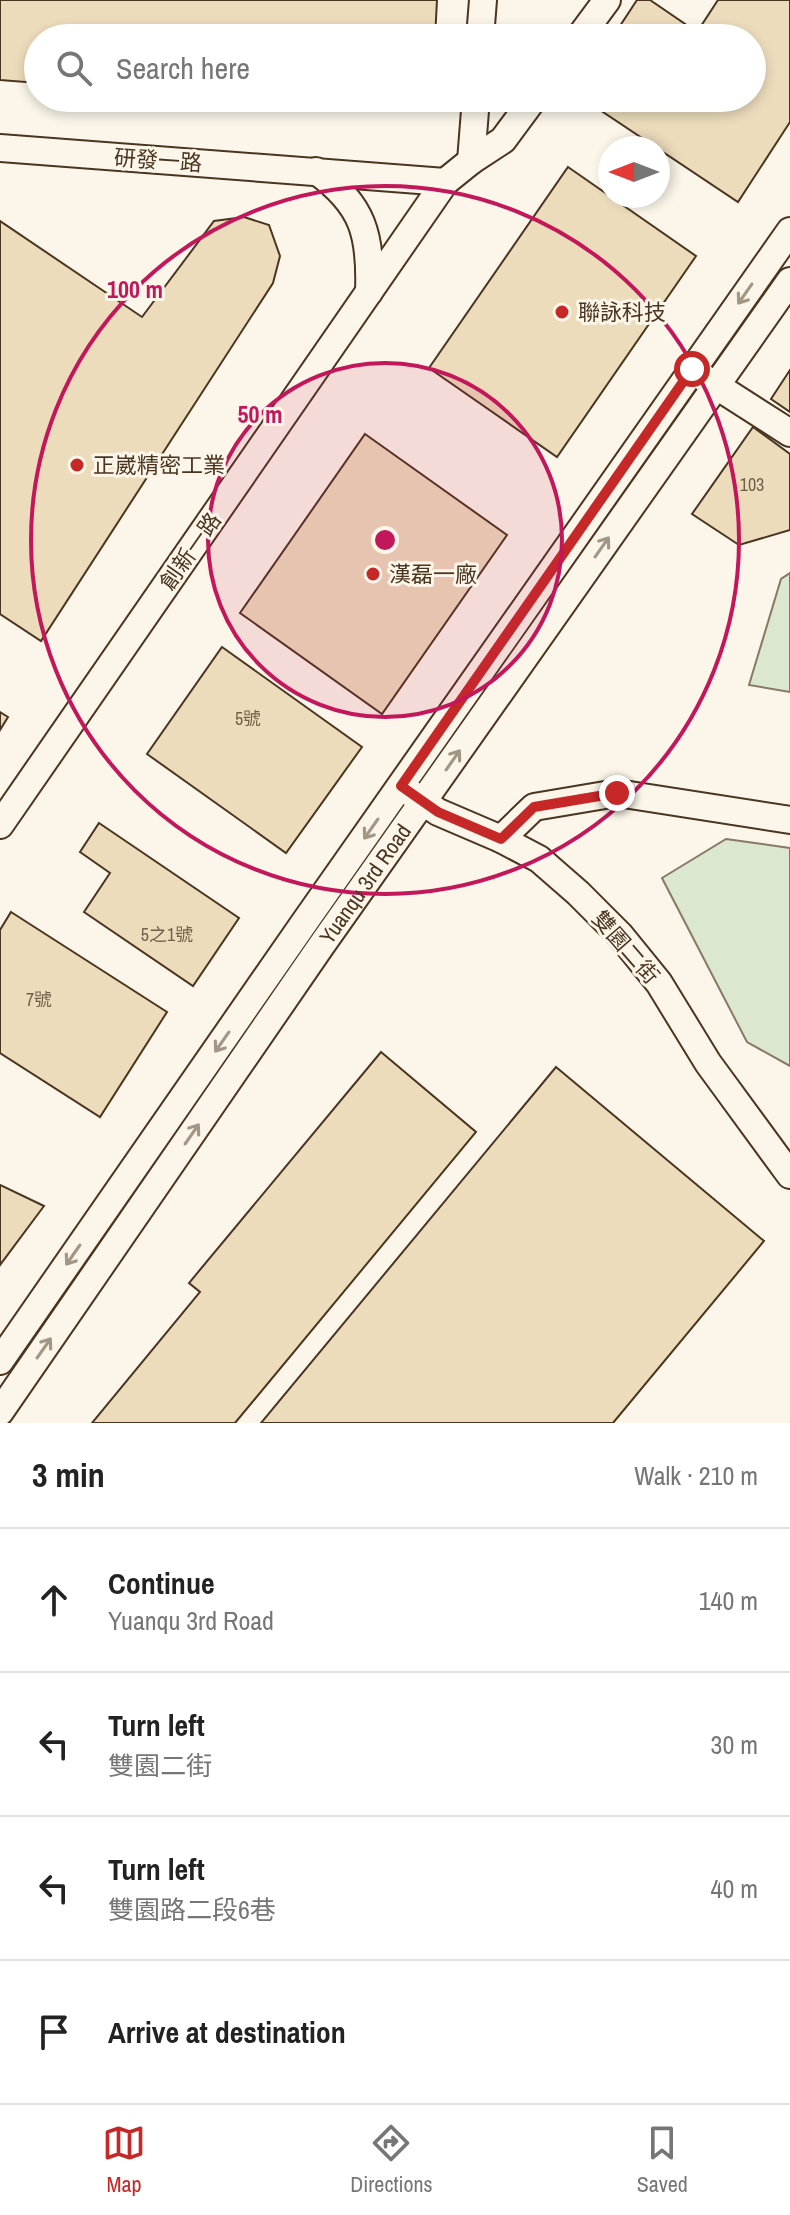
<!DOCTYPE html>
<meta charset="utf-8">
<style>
body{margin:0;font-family:"Archivo Narrow","Noto Sans TC",sans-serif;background:#f2f2f2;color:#222}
.compass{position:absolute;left:598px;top:136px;width:72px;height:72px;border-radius:50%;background:#fff;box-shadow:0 4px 12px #0003;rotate:270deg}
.stop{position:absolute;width:24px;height:24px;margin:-18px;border:6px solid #c62828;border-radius:50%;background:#fff}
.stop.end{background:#c62828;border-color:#fff;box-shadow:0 2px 8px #0008}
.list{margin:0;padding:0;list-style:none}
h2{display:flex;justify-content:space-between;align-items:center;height:104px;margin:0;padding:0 32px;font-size:34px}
h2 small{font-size:26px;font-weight:400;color:#767676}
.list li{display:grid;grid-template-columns:52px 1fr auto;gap:24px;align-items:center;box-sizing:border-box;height:144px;padding:0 32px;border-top:2px solid #e0e0e0}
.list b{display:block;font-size:30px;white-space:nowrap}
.list p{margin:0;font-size:26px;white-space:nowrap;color:#767676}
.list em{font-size:26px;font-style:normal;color:#767676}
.icon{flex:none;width:44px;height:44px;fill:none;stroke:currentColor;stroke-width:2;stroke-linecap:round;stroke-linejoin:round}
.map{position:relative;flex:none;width:790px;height:1423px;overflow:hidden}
.search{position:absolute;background:#fff;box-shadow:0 4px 12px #0003;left:24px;right:24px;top:24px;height:88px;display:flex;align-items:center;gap:20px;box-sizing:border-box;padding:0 28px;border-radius:44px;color:#767676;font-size:30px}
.sheet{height:680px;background:#fff}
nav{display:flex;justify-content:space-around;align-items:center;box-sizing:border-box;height:112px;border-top:2px solid #e0e0e0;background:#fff;font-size:22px;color:#767676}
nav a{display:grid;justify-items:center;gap:4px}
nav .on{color:#c62828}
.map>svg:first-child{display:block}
</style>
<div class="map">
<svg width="790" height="1423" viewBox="0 0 790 1423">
<rect width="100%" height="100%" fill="#fbf6e9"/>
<g fill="#dce7d0" stroke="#887966" stroke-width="2">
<polygon points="790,573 790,692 749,685 781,579"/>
<polygon points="726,839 790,848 790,1066 747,1042 662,878"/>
</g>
<g fill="#ecdcbc" stroke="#4a3520" stroke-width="2">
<polygon points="0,0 437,0 435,38 38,38 38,83 0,80"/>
<polygon points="637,0 650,0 697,32 718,0 790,0 790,122 738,202 582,98 752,98 752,38 612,38"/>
<polygon points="261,98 431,98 430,110"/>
<polygon points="568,167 696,256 557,457 429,368"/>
<polygon points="244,217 269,225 280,256 273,283 41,641 0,614 0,221 142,317 214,221"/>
<polygon points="790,370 790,412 771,399"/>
<polygon points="753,427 790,454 790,530 739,545 692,514"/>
<polygon points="365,434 507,535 382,714 240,613"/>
<polygon points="222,647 362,747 286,853 147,754"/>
<polygon points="0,712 8,717 0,730"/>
<polygon points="99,823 239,918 193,986 84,912 110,873 80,852"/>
<polygon points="11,912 167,1012 100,1117 0,1053 0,930"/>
<polygon points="381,1052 476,1132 235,1423 92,1423 200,1292 189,1283"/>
<polygon points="556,1067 764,1241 613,1423 261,1423"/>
<polygon points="0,1185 44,1206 0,1265"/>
</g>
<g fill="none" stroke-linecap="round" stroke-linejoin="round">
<g stroke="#4a3520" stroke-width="30">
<g id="minor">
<polyline points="480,38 483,0"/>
<polyline points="579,38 607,0"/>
<polyline points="0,148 445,182"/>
<polyline points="471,161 476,98"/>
<path d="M316 171C364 205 371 236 369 292"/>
<polyline points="701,376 790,433"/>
<polyline points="409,792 438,812 501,839 539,859 578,893 620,935 659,983 708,1063 790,1175"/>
<polyline points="0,825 445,182 471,161 503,140 534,98"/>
<polyline points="501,839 534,807 617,793 790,820"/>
<polyline points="0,1361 304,923 790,231"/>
<path id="s1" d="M0 1412 321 946 790 281"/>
</g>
</g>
<use href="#minor" stroke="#fbf6e9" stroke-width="26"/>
</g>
<defs><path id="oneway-shaft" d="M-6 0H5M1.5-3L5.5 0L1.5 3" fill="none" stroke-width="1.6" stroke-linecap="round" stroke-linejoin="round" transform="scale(2)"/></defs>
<g stroke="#a29684">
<use href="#oneway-shaft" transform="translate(745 294) rotate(125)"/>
<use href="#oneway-shaft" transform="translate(602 547) rotate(-55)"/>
<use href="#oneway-shaft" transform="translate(453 760) rotate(-55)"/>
<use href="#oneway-shaft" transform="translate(371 829) rotate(125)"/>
<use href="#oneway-shaft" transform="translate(222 1042) rotate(125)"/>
<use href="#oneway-shaft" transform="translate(192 1134) rotate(-55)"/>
<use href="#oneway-shaft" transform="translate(73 1255) rotate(125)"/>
<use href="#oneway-shaft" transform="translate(44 1348) rotate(-55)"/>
</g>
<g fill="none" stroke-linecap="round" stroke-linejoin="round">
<polyline stroke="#c62828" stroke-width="10" points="617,793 534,807 501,839 438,812 401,786 692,369"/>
</g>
<circle cx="385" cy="540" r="177" fill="#c2185b" fill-opacity=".12"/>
<g fill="none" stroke="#c2185b" stroke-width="4">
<circle cx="385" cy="540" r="177"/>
<circle cx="385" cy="540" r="354"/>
</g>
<g fill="#c62828" stroke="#fbf6e9" stroke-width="3">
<circle cx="562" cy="312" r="8"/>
<circle cx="77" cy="465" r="8"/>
<circle cx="373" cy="574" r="8"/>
</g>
<g text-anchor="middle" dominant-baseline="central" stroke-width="6" stroke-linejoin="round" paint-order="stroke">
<g font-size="18" fill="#725f47">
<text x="752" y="484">103</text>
<text x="248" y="718">5號</text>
<text x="167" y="934">5之1號</text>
<text x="39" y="999">7號</text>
</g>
<g font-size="22" fill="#4a3520" stroke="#fbf6e9">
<text transform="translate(158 160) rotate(4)">研發一路</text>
<text transform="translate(190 551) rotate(-55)">創新一路</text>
<text stroke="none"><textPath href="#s1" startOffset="642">Yuanqu 3rd Road</textPath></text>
<text transform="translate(626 947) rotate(49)">雙園二街</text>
</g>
<g font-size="22" fill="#4a3520" stroke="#fbf6e9" text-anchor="start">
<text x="578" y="312">聯詠科技</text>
<text x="93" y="465">正崴精密工業</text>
<text x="389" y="574">漢磊一廠</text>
</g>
</g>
<circle cx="385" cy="540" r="12" fill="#c2185b" stroke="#fbf6e9" stroke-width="4"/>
<g font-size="24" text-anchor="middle" font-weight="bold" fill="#c2185b" stroke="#fbf6e9" stroke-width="6" stroke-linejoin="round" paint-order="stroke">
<text x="135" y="298">100 m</text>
<text x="260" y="423">50 m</text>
</g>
</svg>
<svg class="compass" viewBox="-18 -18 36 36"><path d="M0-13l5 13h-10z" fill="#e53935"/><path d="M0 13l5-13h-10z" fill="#767676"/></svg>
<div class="stop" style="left:692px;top:369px"></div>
<div class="stop end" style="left:617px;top:793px"></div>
<div class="search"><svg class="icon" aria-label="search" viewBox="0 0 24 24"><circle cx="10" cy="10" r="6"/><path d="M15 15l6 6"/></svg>Search here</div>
</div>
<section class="sheet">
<h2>3 min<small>Walk · 210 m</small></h2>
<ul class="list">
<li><svg class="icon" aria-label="ahead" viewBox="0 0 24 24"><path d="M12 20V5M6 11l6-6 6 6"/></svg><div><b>Continue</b><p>Yuanqu 3rd Road</p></div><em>140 m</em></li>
<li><svg class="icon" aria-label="left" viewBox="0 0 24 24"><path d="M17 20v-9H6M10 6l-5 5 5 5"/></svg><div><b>Turn left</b><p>雙園二街</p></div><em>30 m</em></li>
<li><svg class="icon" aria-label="left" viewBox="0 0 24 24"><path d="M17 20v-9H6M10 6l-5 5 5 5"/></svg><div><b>Turn left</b><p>雙園路二段6巷</p></div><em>40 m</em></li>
<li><svg class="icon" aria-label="arrive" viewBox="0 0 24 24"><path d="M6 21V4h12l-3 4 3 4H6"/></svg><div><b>Arrive at destination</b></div></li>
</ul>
</section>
<nav>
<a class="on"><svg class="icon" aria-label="map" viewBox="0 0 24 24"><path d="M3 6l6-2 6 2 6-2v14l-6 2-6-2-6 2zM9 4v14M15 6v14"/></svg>Map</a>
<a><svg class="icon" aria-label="directions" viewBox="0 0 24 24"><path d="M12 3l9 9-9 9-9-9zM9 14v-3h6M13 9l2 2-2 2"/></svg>Directions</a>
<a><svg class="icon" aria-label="saved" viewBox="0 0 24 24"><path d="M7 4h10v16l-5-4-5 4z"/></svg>Saved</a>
</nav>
